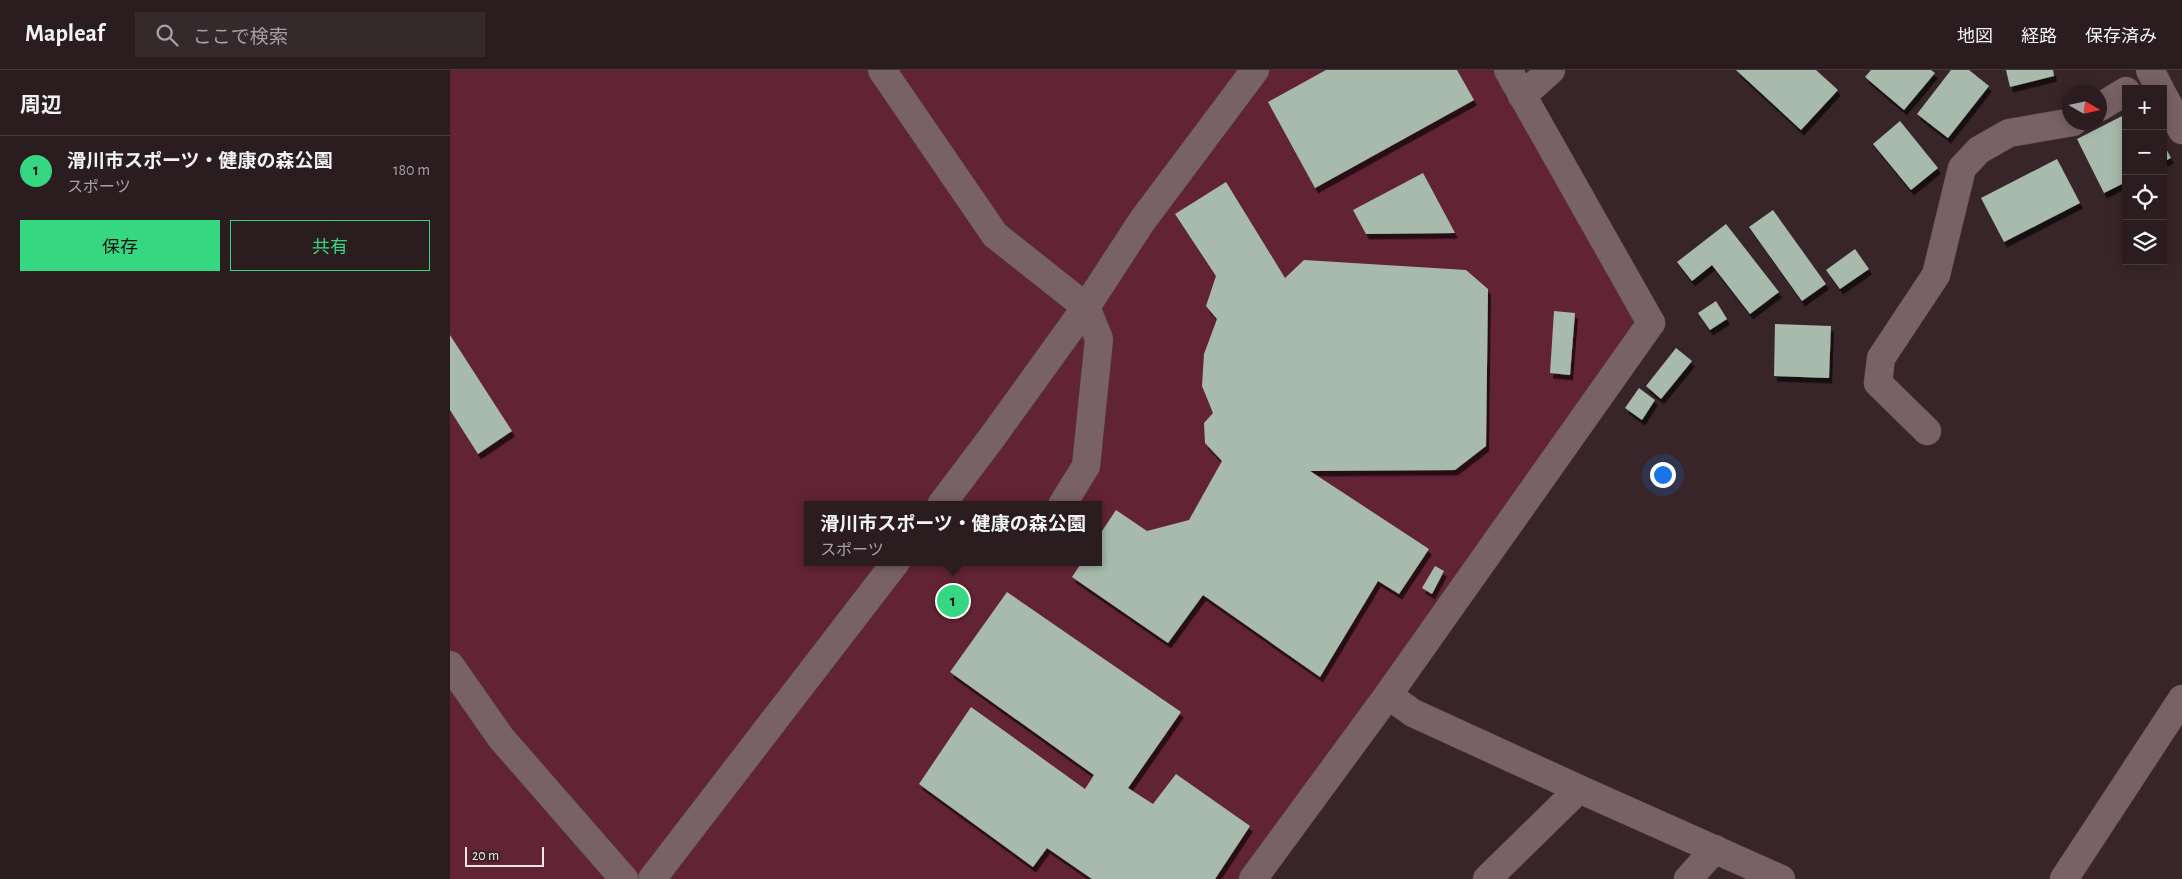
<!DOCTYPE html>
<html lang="ja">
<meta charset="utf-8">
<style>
body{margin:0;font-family:"Alegreya Sans","Noto Sans JP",sans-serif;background:#36292c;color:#f1f3f6}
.controls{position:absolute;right:15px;top:15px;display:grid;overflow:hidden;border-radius:0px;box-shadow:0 2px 12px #0003}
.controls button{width:45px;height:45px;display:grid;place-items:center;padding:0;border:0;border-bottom:1px solid #463a3d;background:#2a1c1f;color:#f1f3f6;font:25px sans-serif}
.compass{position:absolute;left:1612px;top:15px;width:45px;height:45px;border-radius:50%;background:#2a1c1f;box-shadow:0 2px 12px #0003;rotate:99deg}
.scale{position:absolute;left:15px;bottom:12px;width:79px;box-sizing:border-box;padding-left:5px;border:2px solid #f1e4e6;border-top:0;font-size:14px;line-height:18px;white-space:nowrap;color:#f1e4e6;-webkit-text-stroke:4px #382529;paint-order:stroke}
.you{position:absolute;left:1212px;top:404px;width:18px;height:18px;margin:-12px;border:4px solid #fff;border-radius:50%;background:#1a73e8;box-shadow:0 0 0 8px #1a73e833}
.badge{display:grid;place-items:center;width:32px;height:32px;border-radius:50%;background:#35d881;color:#111;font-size:16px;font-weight:700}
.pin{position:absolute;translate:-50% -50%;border:2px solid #fff;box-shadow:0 1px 5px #0006}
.popup{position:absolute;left:354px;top:431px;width:298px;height:65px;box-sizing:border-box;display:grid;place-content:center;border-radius:0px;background:#2a1c1f;filter:drop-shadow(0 1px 4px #0005);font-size:16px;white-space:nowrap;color:#a5a1a4}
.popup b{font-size:19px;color:#f1f3f6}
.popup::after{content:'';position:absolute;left:50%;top:100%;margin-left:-10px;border:10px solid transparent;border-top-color:#2a1c1f}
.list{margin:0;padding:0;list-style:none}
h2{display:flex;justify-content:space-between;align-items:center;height:65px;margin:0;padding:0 20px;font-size:21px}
h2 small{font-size:16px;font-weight:400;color:#a5a1a4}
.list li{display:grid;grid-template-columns:32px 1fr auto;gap:15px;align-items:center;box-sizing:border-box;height:70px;padding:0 20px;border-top:1px solid #463a3d}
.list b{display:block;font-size:19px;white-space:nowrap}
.list p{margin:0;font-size:16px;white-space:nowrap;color:#a5a1a4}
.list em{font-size:16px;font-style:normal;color:#a5a1a4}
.actions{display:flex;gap:10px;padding:15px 20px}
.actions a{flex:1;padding:11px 0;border:1px solid #35d881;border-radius:0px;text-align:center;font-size:18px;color:#35d881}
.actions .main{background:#35d881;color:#111}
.icon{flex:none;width:28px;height:28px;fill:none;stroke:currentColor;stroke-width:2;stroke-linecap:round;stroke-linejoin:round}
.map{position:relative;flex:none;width:1732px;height:809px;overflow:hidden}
header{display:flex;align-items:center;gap:30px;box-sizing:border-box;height:70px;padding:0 25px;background:#2a1c1f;border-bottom:1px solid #463a3d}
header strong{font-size:24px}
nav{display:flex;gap:28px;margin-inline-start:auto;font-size:18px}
.search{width:350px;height:45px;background:#36292c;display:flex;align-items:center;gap:12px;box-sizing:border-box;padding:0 18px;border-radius:0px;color:#a5a1a4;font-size:19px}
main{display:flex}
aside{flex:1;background:#2a1c1f}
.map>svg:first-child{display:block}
</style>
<header>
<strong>Mapleaf</strong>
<div class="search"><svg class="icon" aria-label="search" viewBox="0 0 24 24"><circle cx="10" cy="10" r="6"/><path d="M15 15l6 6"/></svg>ここで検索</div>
<nav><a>地図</a><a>経路</a><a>保存済み</a></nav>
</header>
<main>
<aside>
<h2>周辺<small></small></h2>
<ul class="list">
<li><span class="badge">1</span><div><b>滑川市スポーツ・健康の森公園</b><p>スポーツ</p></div><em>180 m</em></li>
</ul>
<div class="actions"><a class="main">保存</a><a>共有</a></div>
</aside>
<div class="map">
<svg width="1732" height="809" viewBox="0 0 1732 809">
<defs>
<filter id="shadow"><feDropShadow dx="3" dy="5.5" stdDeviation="0" flood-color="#0009"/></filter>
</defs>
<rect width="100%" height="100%" fill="#382529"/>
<path fill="#622435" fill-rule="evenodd" d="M0 0H1055L1201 253 813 809H0ZM358 435H648V492H358Z"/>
<g fill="#a7baac" filter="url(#shadow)">
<polygon points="876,0 1007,0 1024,30 865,118 818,32"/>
<polygon points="1286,0 1366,0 1388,20 1351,60"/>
<polygon points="1421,0 1481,0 1485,3 1454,40 1415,7"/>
<polygon points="1501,0 1519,0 1539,16 1498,68 1467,44"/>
<polygon points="1556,0 1603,0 1604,6 1560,17"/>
<polygon points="1676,44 1676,112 1654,123 1627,69"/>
<polygon points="1450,51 1488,98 1461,120 1423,74"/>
<polygon points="1713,73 1721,88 1713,92"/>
<polygon points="1607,89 1630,133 1554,172 1531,128"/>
<polygon points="973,103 1005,163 916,164 903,140"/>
<polygon points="776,112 835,208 854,190 1016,200 1038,219 1036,376 1005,400 860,401 979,479 949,524 928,511 870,607 753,525 718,573 622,507 632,492 648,492 648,467 666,440 697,461 739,450 772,391 755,373 754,353 763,343 752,316 754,284 767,249 756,236 766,206 725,144"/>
<polygon points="1323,140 1376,214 1352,231 1299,157"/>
<polygon points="1276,154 1329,222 1300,244 1262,195 1242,211 1227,192"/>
<polygon points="1405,179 1419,199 1390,219 1376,200"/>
<polygon points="1266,231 1277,249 1260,260 1248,243"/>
<polygon points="1104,241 1125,243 1120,305 1100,303"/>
<polygon points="1325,254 1381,256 1379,308 1324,306"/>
<polygon points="0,265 62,361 28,384 0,340"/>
<polygon points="1226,278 1242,291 1211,329 1196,316"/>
<polygon points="1189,318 1205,330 1192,350 1175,338"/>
<polygon points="985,496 994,501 982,524 972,518"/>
<polygon points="557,522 731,642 678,718 703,734 726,704 800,756 765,809 642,809 597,778 583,797 469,714 521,637 635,719 644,705 500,602"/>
</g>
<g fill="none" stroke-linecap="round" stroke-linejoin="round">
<g stroke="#514144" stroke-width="29">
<g id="street">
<polyline points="432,0 545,165 636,237 649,269 636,396 612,435"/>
<polyline points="1072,26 1101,0"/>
<polyline points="1650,37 1676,21"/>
<polyline points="1477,361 1428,313 1431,288 1486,205 1512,98 1529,80 1559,63 1623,52"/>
<polyline points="491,435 543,366 636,237 692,151 805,0"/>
<polyline points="938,625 963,643 1129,719 1037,809"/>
<polyline points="1129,719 1331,809"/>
<polyline points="202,809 446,492"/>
<polyline points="803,809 938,625 1201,253"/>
<polyline points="1238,809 1265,779"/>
</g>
</g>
<g stroke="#514144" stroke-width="29">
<g id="secondary">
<polyline points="1058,0 1201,253"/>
<polyline points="1700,0 1710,19"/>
<polyline points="1713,25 1732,60"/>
<polyline points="0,595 51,668 174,809"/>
<polyline points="1614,809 1732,629"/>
</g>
</g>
<use href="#street" stroke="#796266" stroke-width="28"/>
<use href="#secondary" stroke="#796266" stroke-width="28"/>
</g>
</svg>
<div class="controls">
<button>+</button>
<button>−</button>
<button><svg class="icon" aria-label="locate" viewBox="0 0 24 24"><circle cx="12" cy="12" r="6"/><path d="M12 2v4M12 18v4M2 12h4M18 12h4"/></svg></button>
<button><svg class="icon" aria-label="layers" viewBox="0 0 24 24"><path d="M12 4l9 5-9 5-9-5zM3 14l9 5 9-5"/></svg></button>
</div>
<svg class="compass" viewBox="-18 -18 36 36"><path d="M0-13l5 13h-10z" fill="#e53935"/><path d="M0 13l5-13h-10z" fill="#a5a1a4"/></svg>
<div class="scale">20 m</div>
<div class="you"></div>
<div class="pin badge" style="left:503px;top:531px">1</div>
<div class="popup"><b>滑川市スポーツ・健康の森公園</b>スポーツ</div>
</div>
</main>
